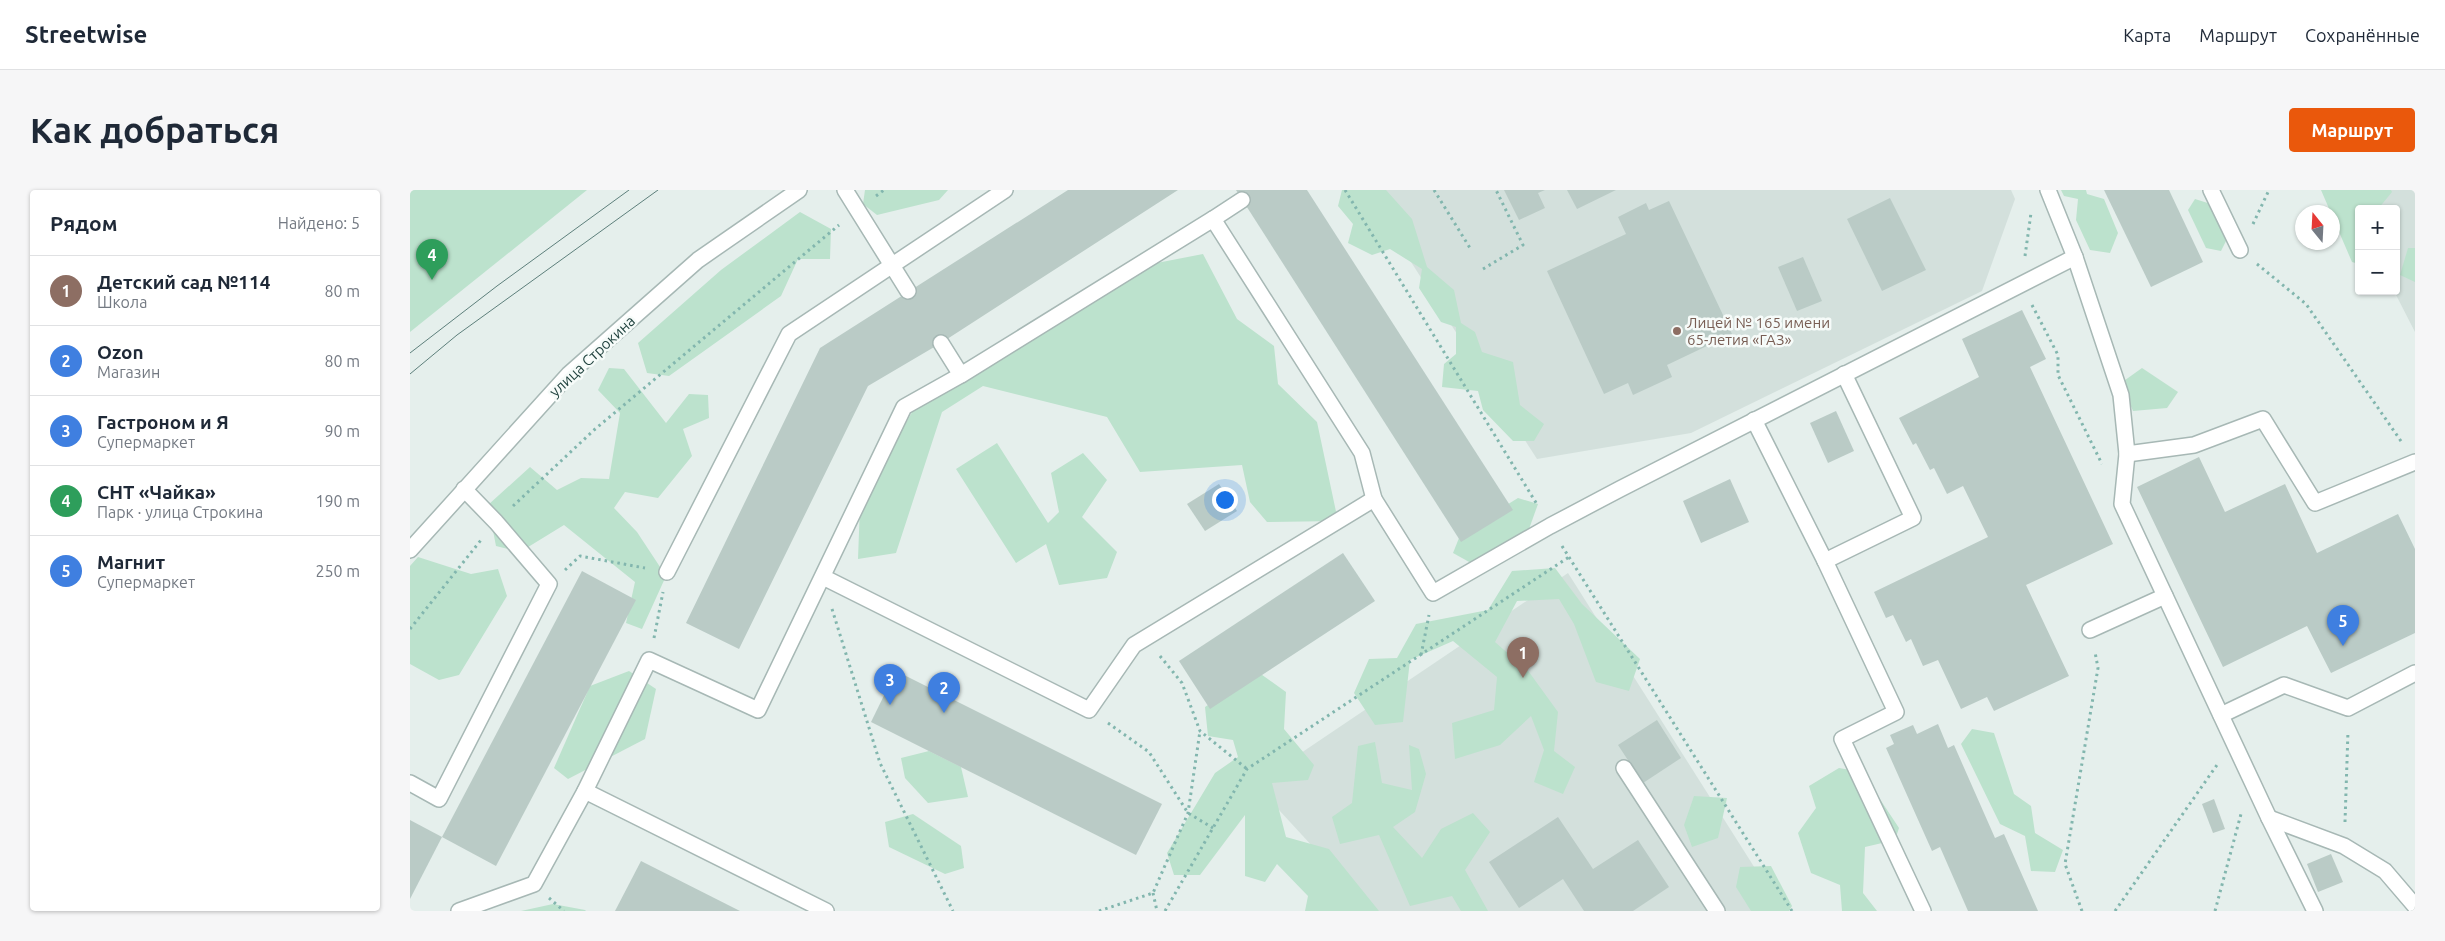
<!DOCTYPE html>
<html lang="ru">
<meta charset="utf-8">
<style>
body{margin:0;font-family:Ubuntu,sans-serif;background:#f6f6f7;color:#1f2937}
.controls{position:absolute;right:15px;top:15px;display:grid;overflow:hidden;border-radius:5px;box-shadow:0 1px 4px #0004}
.controls button{width:45px;height:45px;display:grid;place-items:center;padding:0;border:0;border-bottom:1px solid #e0e1e3;background:#fff;color:#1f2937;font:25px sans-serif}
.compass{position:absolute;left:1885px;top:15px;width:45px;height:45px;border-radius:50%;background:#fff;box-shadow:0 1px 4px #0004;rotate:342deg}
.you{position:absolute;left:814px;top:309px;width:18px;height:18px;margin:-12px;border:4px solid #fff;border-radius:50%;background:#1a73e8;box-shadow:0 0 0 8px #1a73e833}
.badge{display:grid;place-items:center;width:32px;height:32px;border-radius:50%;background:#ea580c;color:#fff;font-size:16px;font-weight:700}
.pin{position:absolute;translate:-50% -41px;filter:drop-shadow(0 1px 2px #0008)}
.pin::after{content:'';position:absolute;top:26px;width:18px;height:15px;background:inherit;clip-path:polygon(0 0,100% 0,50% 100%)}
.list{margin:0;padding:0;list-style:none}
h2{display:flex;justify-content:space-between;align-items:center;height:65px;margin:0;padding:0 20px;font-size:21px}
h2 small{font-size:16px;font-weight:400;color:#747a83}
.list li{display:grid;grid-template-columns:32px 1fr auto;gap:15px;align-items:center;box-sizing:border-box;height:70px;padding:0 20px;border-top:1px solid #e0e1e3}
.list b{display:block;font-size:19px;white-space:nowrap}
.list p{margin:0;font-size:16px;white-space:nowrap;color:#747a83}
.list em{font-size:16px;font-style:normal;color:#747a83}
.map{position:relative;flex:none;width:2005px;height:721px;overflow:hidden;border-radius:5px}
header{display:flex;align-items:center;gap:30px;box-sizing:border-box;height:70px;padding:0 25px;background:#fff;border-bottom:1px solid #e0e1e3}
header strong{font-size:24px}
nav{display:flex;gap:28px;margin-inline-start:auto;font-size:18px}
.intro{display:flex;align-items:center;justify-content:space-between;box-sizing:border-box;height:120px;padding:0 30px}
h1{margin:0;font-size:35px}
.button{padding:12px 22px;border-radius:5px;background:#ea580c;color:#fff;font-size:18px;font-weight:700}
main{display:flex;gap:30px;padding:0 30px}
aside{flex:1;background:#fff;border-radius:5px;box-shadow:0 1px 4px #0004}
.map>svg:first-child{display:block}
</style>
<header>
<strong>Streetwise</strong>
<nav><a>Карта</a><a>Маршрут</a><a>Сохранённые</a></nav>
</header>
<div class="intro"><h1>Как добраться</h1><a class="button">Маршрут</a></div>
<main>
<aside>
<h2>Рядом<small>Найдено: 5</small></h2>
<ul class="list">
<li><span class="badge" style="background:#8d6e63">1</span><div><b>Детский сад №114</b><p>Школа</p></div><em>80 m</em></li>
<li><span class="badge" style="background:#3f7fe0">2</span><div><b>Ozon</b><p>Магазин</p></div><em>80 m</em></li>
<li><span class="badge" style="background:#3f7fe0">3</span><div><b>Гастроном и Я</b><p>Супермаркет</p></div><em>90 m</em></li>
<li><span class="badge" style="background:#2e9e5b">4</span><div><b>СНТ «Чайка»</b><p>Парк · улица Строкина</p></div><em>190 m</em></li>
<li><span class="badge" style="background:#3f7fe0">5</span><div><b>Магнит</b><p>Супермаркет</p></div><em>250 m</em></li>
</ul>
</aside>
<div class="map">
<svg width="2005" height="721" viewBox="0 0 2005 721">
<rect width="100%" height="100%" fill="#e5efec"/>
<g fill="#d3e0dc">
<polygon points="955,0 1601,0 1605,9 1572,101 1281,243 1127,269"/>
<polygon points="1931,0 2005,0 2005,142 1984,101 1986,101 1986,19 1949,19"/>
<polygon points="1158,383 1372,721 962,721 845,594"/>
</g>
<g fill="#bce2cd">
<polygon points="0,0 177,0 0,142"/>
<polygon points="455,0 538,0 529,10 467,25 453,14"/>
<polygon points="932,0 976,0 1002,29 1017,77 1044,100 1051,133 1065,142 1072,162 1103,172 1110,215 1134,234 1124,251 1103,251 1073,220 1068,201 1032,197 1034,174 1046,164 1046,137 1031,132 1009,98 1012,79 980,59 962,65 938,53 943,34 928,16"/>
<polygon points="1651,0 1676,0 1677,4 1694,9 1708,43 1700,63 1680,60 1666,30 1668,9 1654,6"/>
<polygon points="1911,0 1981,0 1982,2 1968,19 1949,19 1949,74 1942,72"/>
<polygon points="1785,9 1804,15 1818,47 1811,61 1796,58 1778,20"/>
<polygon points="390,22 421,39 420,69 388,69 371,106 259,186 237,183 228,153 311,80"/>
<polygon points="1998,58 2005,58 2005,92 1990,85"/>
<polygon points="793,64 827,129 864,156 868,194 907,232 928,331 857,332 840,312 832,275 730,282 697,227 573,196 532,222 486,363 448,369 450,315 506,215 721,78"/>
<polygon points="199,178 214,179 256,233 279,204 298,205 299,228 273,239 282,266 248,308 215,302 204,318 227,342 256,386 232,439 216,433 225,392 154,335 110,362 86,356 78,315 120,277 147,300 171,288 199,289 210,223 188,200"/>
<polygon points="1732,178 1768,202 1757,218 1723,221 1711,193"/>
<polygon points="587,253 638,333 649,322 641,283 673,263 697,290 672,327 707,362 697,388 649,395 636,354 606,373 546,279"/>
<polygon points="1108,308 1128,314 1119,339 1061,373 1043,363 1051,343"/>
<polygon points="8,367 61,384 88,379 97,406 49,485 29,490 0,474 0,376"/>
<polygon points="1145,378 1172,414 1230,469 1219,501 1186,492 1164,434 1149,409 1107,411 1085,452 1119,482 1148,522 1144,561 1165,577 1153,604 1124,592 1134,560 1121,526 1090,555 1045,569 1042,533 1084,520 1087,487 1043,451 1000,470 993,532 965,535 944,503 959,469 987,468 1006,434 1078,420 1102,381"/>
<polygon points="219,481 246,499 235,549 158,589 144,578 180,496"/>
<polygon points="848,482 876,502 874,539 904,575 898,590 862,593 876,647 919,659 969,721 895,721 898,706 867,674 855,692 835,686 835,625 790,685 764,685 757,663 805,583 828,567 823,550 798,546 795,517"/>
<polygon points="1562,539 1584,543 1604,604 1621,616 1625,643 1653,660 1645,682 1621,681 1615,646 1590,634 1551,554"/>
<polygon points="965,552 972,593 1002,600 999,555 1009,559 1016,584 1005,622 983,637 1012,668 1031,639 1063,623 1080,642 1055,680 1078,721 1051,721 1042,706 1000,716 969,645 930,654 922,627 942,613 948,556"/>
<polygon points="519,561 551,577 558,607 518,613 495,588 491,568"/>
<polygon points="1429,578 1452,582 1489,638 1485,650 1455,657 1453,703 1467,721 1432,721 1430,695 1401,683 1388,643 1406,618 1399,596"/>
<polygon points="1284,606 1317,608 1308,648 1282,657 1274,635"/>
<polygon points="503,624 551,656 554,678 535,684 479,657 475,632"/>
<polygon points="1361,676 1382,716 1379,721 1341,721 1326,697 1330,677"/>
<polygon points="143,714 175,720 176,721 111,721"/>
</g>
<g fill="#bacbc6">
<polygon points="658,0 768,0 531,153 458,196 329,459 276,433 410,158"/>
<polygon points="826,0 897,0 1103,320 1051,352"/>
<polygon points="1094,0 1135,0 1128,3 1135,18 1109,30"/>
<polygon points="1157,0 1206,0 1167,19"/>
<polygon points="1694,0 1759,0 1793,72 1741,97"/>
<polygon points="1480,8 1516,80 1472,101 1437,29"/>
<polygon points="1259,11 1322,144 1257,175 1262,187 1223,205 1218,193 1194,204 1137,81 1216,44 1208,27 1236,13 1239,20"/>
<polygon points="1393,67 1412,111 1387,121 1368,77"/>
<polygon points="1612,120 1636,169 1620,177 1703,354 1616,395 1659,486 1584,521 1577,507 1551,519 1528,470 1513,476 1501,449 1496,452 1483,425 1476,428 1464,402 1578,347 1553,296 1537,304 1524,278 1520,280 1506,253 1503,255 1489,228 1569,187 1552,149"/>
<polygon points="1426,221 1444,261 1418,273 1400,233"/>
<polygon points="1789,267 1815,322 1875,294 1907,363 1988,324 2005,359 2005,443 1921,483 1897,436 1813,477 1727,297"/>
<polygon points="1320,289 1339,332 1291,353 1273,311"/>
<polygon points="809,294 827,321 795,341 777,314"/>
<polygon points="933,363 965,411 800,519 769,471"/>
<polygon points="172,381 226,410 86,676 32,647"/>
<polygon points="486,481 752,614 726,665 461,532"/>
<polygon points="1247,530 1271,568 1233,593 1208,555"/>
<polygon points="1528,534 1538,558 1544,555 1585,648 1594,644 1628,721 1558,721 1530,657 1522,661 1476,558 1484,554 1480,545 1503,535 1507,544"/>
<polygon points="1804,609 1815,639 1803,643 1792,614"/>
<polygon points="1148,627 1183,679 1228,650 1259,697 1223,721 1174,721 1153,689 1109,718 1079,672"/>
<polygon points="0,630 32,647 0,709"/>
<polygon points="1921,664 1933,692 1908,702 1897,674"/>
<polygon points="231,671 330,721 205,721"/>
</g>
<g fill="none" stroke-linecap="round" stroke-linejoin="round">
<g stroke="#a7b8b5" stroke-width="18">
<g id="service">
<polyline points="435,0 498,101"/>
<polyline points="1801,0 1830,60"/>
<polyline points="803,29 832,10"/>
<polyline points="531,153 551,185"/>
<polyline points="1344,230 1415,371 1486,522 1432,549 1513,721"/>
<polyline points="1717,264 1784,255 1853,229 1905,313 2005,272"/>
<polyline points="1415,371 1503,328 1434,184"/>
<polyline points="257,382 379,144 595,0"/>
<polyline points="413,387 679,520 724,455 964,309"/>
<polyline points="1680,440 1755,406"/>
<polyline points="1811,525 1874,495 1938,518 2005,483"/>
<polyline points="1214,578 1307,721"/>
<polyline points="0,593 29,609 139,394 86,332 54,299"/>
<polyline points="175,601 416,721"/>
<polyline points="49,721 124,694 175,601 239,470 348,520 494,217 551,185 803,29 952,263 964,309 1023,403 1140,336 1210,299 1665,67"/>
</g>
</g>
<g stroke="#a7b8b5" stroke-width="18">
<g id="minor">
<polyline points="1638,0 1665,67 1711,205 1717,264 1712,314 1859,628 1905,721"/>
<polyline points="1859,628 1934,656 1975,681 2005,716"/>
</g>
</g>
<g stroke="#a7b8b5" stroke-width="18">
<polyline id="tertiary" points="0,360 159,184 288,70 389,0"/>
</g>
<g stroke="#82b6ae" stroke-width="3" stroke-dasharray="2.5 4" stroke-linecap="butt">
<polyline points="935,0 1128,316"/>
<polyline points="1024,0 1060,58"/>
<polyline points="466,6 474,0"/>
<polyline points="1843,34 1859,0"/>
<polyline points="1615,66 1621,23"/>
<polyline points="1847,74 1896,114 1993,254"/>
<polyline points="1073,79 1113,55 1086,0"/>
<polyline points="1622,115 1648,165 1648,185 1692,274"/>
<polyline points="103,316 184,240 429,35"/>
<polyline points="1152,356 1382,721"/>
<polyline points="155,380 170,366 235,378"/>
<polyline points="422,419 470,573 543,721"/>
<polyline points="0,439 71,350"/>
<polyline points="244,448 253,402"/>
<polyline points="1011,465 1019,425"/>
<polyline points="750,466 772,493 790,541 837,579"/>
<polyline points="698,533 739,562 778,623 803,638"/>
<polyline points="1935,632 1938,541"/>
<polyline points="743,703 747,721"/>
<polyline points="139,708 154,721"/>
<polyline points="689,721 743,703 778,623 790,541"/>
<polyline points="755,721 837,579 1159,367"/>
<polyline points="1672,721 1655,674 1688,478 1685,462"/>
<polyline points="1705,721 1809,572"/>
<polyline points="1805,721 1831,624"/>
</g>
<use href="#service" stroke="#fff" stroke-width="15"/>
<use href="#minor" stroke="#fff" stroke-width="15"/>
<use href="#tertiary" stroke="#fff" stroke-width="15"/>
<g stroke="#5d7f7b" stroke-width="1">
<polyline points="0,163 87,96 219,0"/>
<polyline points="0,184 47,145 248,0"/>
</g>
</g>
<circle fill="#8d6e63" stroke="#f6fbf9" stroke-width="2" cx="1267" cy="141" r="5"/>
<g text-anchor="middle" dominant-baseline="central" stroke-width="5" stroke-linejoin="round" paint-order="stroke">
<g font-size="15" fill="#785e54" stroke="#f6fbf9" text-anchor="start">
<text x="1277" y="132">Лицей № 165 имени<tspan x="1277" dy="17">65-летия «ГАЗ»</tspan></text>
</g>
<g font-size="15" fill="#224440" stroke="#f6fbf9">
<text transform="translate(182 166) rotate(-43)">улица Строкина</text>
</g>
</g>
</svg>
<div class="controls">
<button>+</button>
<button>−</button>
</div>
<svg class="compass" viewBox="-18 -18 36 36"><path d="M0-13l5 13h-10z" fill="#e53935"/><path d="M0 13l5-13h-10z" fill="#747a83"/></svg>
<div class="you"></div>
<div class="pin badge" style="left:1113px;top:488px;background:#8d6e63">1</div>
<div class="pin badge" style="left:534px;top:523px;background:#3f7fe0">2</div>
<div class="pin badge" style="left:480px;top:515px;background:#3f7fe0">3</div>
<div class="pin badge" style="left:22px;top:90px;background:#2e9e5b">4</div>
<div class="pin badge" style="left:1933px;top:456px;background:#3f7fe0">5</div>
</div>
</main>
